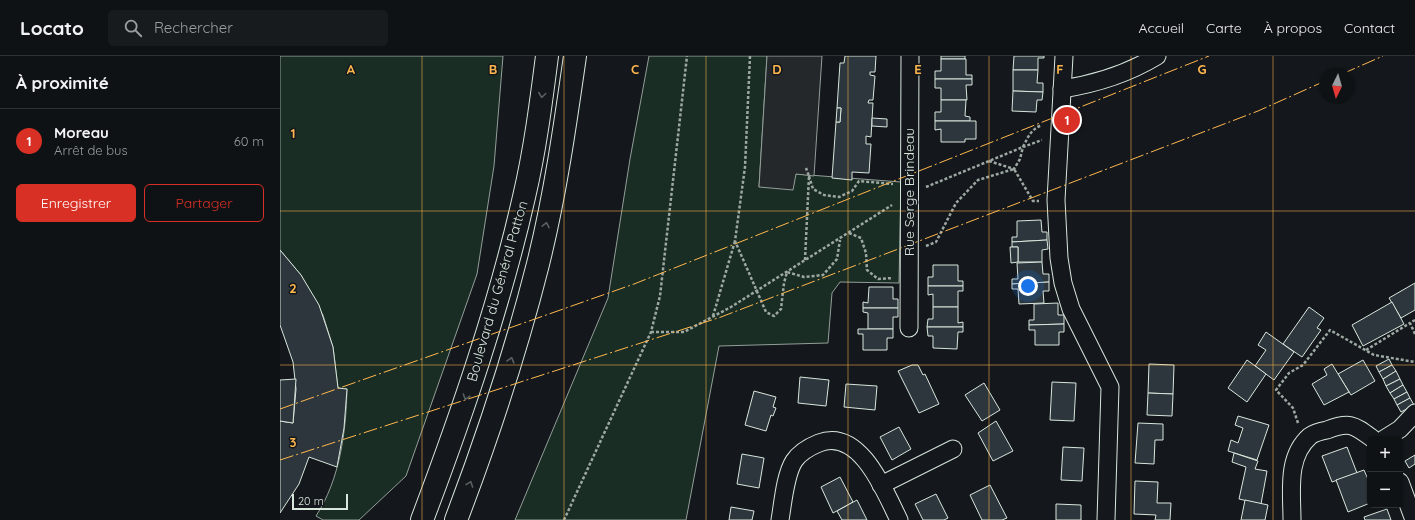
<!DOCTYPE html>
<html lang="fr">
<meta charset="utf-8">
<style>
body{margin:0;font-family:Quicksand,sans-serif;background:#181b1e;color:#f1f3f6}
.controls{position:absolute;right:12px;bottom:12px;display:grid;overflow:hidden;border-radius:6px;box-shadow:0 1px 3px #0004}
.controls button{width:36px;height:36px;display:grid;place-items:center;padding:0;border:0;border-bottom:1px solid #2f3234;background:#0f1215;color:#f1f3f6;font:20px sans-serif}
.compass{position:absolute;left:1039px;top:12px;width:36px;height:36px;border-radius:50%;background:#0f1215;box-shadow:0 1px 3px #0004;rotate:185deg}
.scale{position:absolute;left:12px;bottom:10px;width:56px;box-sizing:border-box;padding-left:4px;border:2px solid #d8e6dc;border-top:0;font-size:11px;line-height:14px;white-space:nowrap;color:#d8e6dc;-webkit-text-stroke:3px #14181c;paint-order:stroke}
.you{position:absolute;left:748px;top:230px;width:14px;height:14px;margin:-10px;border:3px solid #fff;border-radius:50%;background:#1a73e8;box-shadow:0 0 0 6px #1a73e833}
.badge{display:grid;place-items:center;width:26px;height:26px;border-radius:50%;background:#d93025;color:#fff;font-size:13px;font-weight:700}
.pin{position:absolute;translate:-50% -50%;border:2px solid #fff;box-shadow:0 1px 4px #0006}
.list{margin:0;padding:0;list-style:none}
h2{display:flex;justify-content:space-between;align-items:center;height:52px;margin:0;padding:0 16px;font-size:17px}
h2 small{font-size:13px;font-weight:400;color:#9b9ea0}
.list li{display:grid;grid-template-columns:26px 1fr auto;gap:12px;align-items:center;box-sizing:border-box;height:64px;padding:0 16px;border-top:1px solid #2f3234}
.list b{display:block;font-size:15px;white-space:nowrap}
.list p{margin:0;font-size:13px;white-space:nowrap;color:#9b9ea0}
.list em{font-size:13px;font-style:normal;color:#9b9ea0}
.actions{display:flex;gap:8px;padding:12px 16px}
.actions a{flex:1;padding:9px 0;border:1px solid #d93025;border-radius:6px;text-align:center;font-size:14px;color:#d93025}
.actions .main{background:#d93025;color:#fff}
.icon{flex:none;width:22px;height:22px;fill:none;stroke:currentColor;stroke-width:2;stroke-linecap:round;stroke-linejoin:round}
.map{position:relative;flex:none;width:1135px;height:464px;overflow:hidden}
header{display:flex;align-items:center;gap:24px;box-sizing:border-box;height:56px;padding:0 20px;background:#0f1215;border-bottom:1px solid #2f3234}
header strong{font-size:19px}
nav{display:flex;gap:22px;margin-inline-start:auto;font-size:14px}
.search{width:280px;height:36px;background:#181b1e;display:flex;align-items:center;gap:10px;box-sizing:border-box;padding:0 14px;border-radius:6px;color:#9b9ea0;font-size:15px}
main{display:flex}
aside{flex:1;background:#0f1215}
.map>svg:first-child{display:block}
</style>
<header>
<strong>Locato</strong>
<div class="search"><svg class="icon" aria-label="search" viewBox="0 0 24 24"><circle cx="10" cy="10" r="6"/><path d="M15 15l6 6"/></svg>Rechercher</div>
<nav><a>Accueil</a><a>Carte</a><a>À propos</a><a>Contact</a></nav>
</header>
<main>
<aside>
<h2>À proximité<small></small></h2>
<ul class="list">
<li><span class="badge">1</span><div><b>Moreau</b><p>Arrêt de bus</p></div><em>60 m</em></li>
</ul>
<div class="actions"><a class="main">Enregistrer</a><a>Partager</a></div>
</aside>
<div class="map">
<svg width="1135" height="464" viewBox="0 0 1135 464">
<rect width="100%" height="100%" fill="#14181c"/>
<g fill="#1a2d24" stroke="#939e99">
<path d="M0 0H223L214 110 197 218 126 420 79 464H43L36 460C60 423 66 376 67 333L58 332 53 291 43 259 21 219 0 194Z"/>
<polygon points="369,0 487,0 479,131 516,118 621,126 619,227 560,226 552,237 548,287 439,290 406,464 235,464 328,242 350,103"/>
</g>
<polygon fill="#24282b" stroke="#939e99" points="487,0 542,0 534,120 516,118 513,134 479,131"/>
<g fill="#2c363c" stroke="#d8e6dc">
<polygon points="565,0 596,0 595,16 590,16 590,19 595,20 593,44 589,44 588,47 593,47 591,81 586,80 586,88 591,88 589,117 572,116 572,124 552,122 556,66 560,66 561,52 557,52 560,7 564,7"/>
<rect x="661" y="0" width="24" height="3"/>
<polygon points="734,0 764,0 764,2 758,2 758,14 733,14"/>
<polygon points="661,3 686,3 686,19 692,19 692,23 655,23 655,15 661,15"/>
<polygon points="733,14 758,14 757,27 763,27 763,36 733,35"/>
<polygon points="655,23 692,23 692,29 686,29 687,44 661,44 661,32 655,32"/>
<polygon points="733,35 763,36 762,44 757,44 756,56 732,55"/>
<polygon points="661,44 686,44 685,60 690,61 690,65 655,65 655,56 661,56"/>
<polygon points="557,52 561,52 560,66 556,66"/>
<polygon points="592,62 607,63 607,71 592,70"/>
<polygon points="655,65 696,65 696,83 685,83 685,86 661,86 661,73 655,74"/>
<polygon points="761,164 762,176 767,176 767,184 732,186 732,181 737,181 737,165"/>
<polygon points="767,184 768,193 762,194 762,206 738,206 738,191 732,191 732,186"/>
<polygon points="730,191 738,191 738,206 731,207"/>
<polygon points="0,194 21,219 39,249 53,291 58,332 67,333 64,372 57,411 29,401 19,428 0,457 0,365 13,367 16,333 13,306 0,269"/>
<polygon points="762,206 763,218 769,218 769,226 732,228 732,223 738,223 737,207"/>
<polygon points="653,209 678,209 678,225 683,225 683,230 648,230 648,221 653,221"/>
<polygon points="769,226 769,235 763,235 764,247 739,248 738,233 732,233 732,228"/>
<polygon points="1135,227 1135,254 1121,262 1109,242"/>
<polygon points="648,230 683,230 683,235 678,235 678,251 653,251 653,238 648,239"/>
<polygon points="589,231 613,231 613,243 618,243 618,252 583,252 583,246 588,247"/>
<polygon points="1112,246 1124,268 1083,290 1072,269"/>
<polygon points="778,247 778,259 784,259 784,268 749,269 749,264 754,264 754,248"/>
<polygon points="653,251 678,251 678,267 683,266 683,271 647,271 648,263 653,263"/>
<polygon points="1029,251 1044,262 1037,272 1041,274 1022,301 1003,288"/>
<polygon points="583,252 618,252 618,261 613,261 613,273 588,273 588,257 583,256"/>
<polygon points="784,268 784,276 779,276 779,289 755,289 755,274 749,274 749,269"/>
<polygon points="647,271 683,271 683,276 678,276 677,293 653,292 653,280 648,280"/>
<polygon points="578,273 613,273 613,282 607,282 607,294 583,294 583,278 578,278"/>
<polygon points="986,276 1014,296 994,324 975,310 986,294 978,289"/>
<polygon points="1109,303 1112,309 1099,316 1096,310"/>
<polygon points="967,304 986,318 967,346 948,332"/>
<polygon points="1083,304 1095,325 1071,339 1058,318"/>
<polygon points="869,308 894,309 893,338 868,337"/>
<polygon points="1052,308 1069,336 1044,349 1032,328 1047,319 1044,313"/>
<polygon points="632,309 638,309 643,319 645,318 659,348 639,357 618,315"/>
<polygon points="1112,309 1116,315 1103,323 1099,316"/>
<polygon points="1116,315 1120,323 1106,330 1103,323"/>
<polygon points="520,321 549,324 546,350 518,347"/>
<polygon points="16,323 13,367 0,365 0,324"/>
<polygon points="1120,323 1123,329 1110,337 1106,330"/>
<polygon points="772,326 796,327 794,365 770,364"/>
<polygon points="704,327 720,354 702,365 685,339"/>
<polygon points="566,328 597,330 595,354 564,351"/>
<polygon points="1123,329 1127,336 1114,343 1110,337"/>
<polygon points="474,335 496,341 493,351 496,352 493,360 491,359 486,375 465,369"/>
<polygon points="1127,336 1130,342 1117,349 1114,343"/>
<polygon points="868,337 893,338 892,360 867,359"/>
<polygon points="1130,342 1134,349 1121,356 1117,349"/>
<polygon points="958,360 989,369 977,404 948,395 951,384 958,387 963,372 955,369"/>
<polygon points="716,365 733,395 713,405 698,377"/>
<polygon points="858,367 883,368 883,384 875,384 874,408 855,407"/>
<polygon points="619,371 631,393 612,404 600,381"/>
<polygon points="783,391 804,392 802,425 781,424"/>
<polygon points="1067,391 1077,417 1052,426 1042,400"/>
<polygon points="954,397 978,405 975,413 987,415 981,448 959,443 966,411 952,406"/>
<polygon points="462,398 484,402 479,432 457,428"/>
<polygon points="1135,399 1135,408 1129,412 1125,405"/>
<polygon points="1084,414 1090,428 1090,447 1068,456 1056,424"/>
<polygon points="560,421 573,446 553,457 541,431"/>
<polygon points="855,425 878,426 877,447 891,447 890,464 875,464 876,459 854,458"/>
<polygon points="710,429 727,462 722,464 702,464 690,439"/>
<polygon points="656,438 668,462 664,464 643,464 635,448"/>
<polygon points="577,444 587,464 562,464 557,455"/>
<polygon points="965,444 988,449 985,464 961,464"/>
<polygon points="776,448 801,449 801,464 776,464"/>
<polygon points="451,451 474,455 472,464 449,464"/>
<polygon points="1107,453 1111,464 1085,464 1084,461"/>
</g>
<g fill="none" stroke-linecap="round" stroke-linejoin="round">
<g stroke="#d8e6dc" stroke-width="19">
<g id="street">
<polyline points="784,0 776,144 779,202 783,227 791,253 830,331 826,464"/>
<path d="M782 33C815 28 849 17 877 0"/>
<polyline points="629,272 630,0"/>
<polyline points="1104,383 1120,373 1135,357"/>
<polyline points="1120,426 1134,464"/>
<polyline points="601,429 673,393"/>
<path d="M500 464C503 447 505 419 514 405 520 396 529 391 539 387 580 371 605 436 619 464"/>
<path d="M1012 464C1012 436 1006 401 1030 380 1034 377 1042 375 1047 374 1070 365 1074 369 1093 383"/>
</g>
</g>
<g stroke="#d8e6dc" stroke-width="24">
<g id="highway">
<path d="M142 464C182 358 219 251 244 141 255 94 261 47 267 0"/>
<path d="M176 464C208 380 236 295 258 208 275 140 285 70 295 0"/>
</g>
</g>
<g stroke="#9da8a2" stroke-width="2.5" stroke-dasharray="3 2" stroke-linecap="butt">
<polyline points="470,0 465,111 455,185 486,256 494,260 501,253 504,227 507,216 524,221 543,219 557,203 560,184"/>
<polyline points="709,105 734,113 740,103 743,91 762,84"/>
<polyline points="529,120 533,133 544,139 559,141 572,135 579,125 613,128"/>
<path d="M646 131 743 91C748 81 751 73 762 69"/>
<polyline points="569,177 581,182 586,197 587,214 598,223 613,222"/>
<polyline points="646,190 656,186 676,147 698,124 734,113 753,145 759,145"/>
<polyline points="525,204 529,120 526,112"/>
<polyline points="433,260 455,185"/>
<polyline points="1135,264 1130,267 1135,278"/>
<polyline points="371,276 404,276 451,251 612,149"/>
<polyline points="1086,294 1130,267"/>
<polyline points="1018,367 1013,352 996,334 1009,317 1023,309 1050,274 1094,299 1135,306"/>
<polyline points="284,464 371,276 380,240 407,0"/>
</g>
<use href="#street" stroke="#14181c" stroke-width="17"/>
<use href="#highway" stroke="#14181c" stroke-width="22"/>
<g stroke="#ffb74d" stroke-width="1" stroke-dasharray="14 3 2 3" stroke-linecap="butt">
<polyline points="1062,18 1103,0"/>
<polyline points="0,353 354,228 929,0"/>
<polyline points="0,404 441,261 978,55 1045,25"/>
</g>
</g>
<defs><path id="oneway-chevron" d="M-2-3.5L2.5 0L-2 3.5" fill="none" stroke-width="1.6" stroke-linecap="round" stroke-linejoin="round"/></defs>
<g stroke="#59605f">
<use href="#oneway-chevron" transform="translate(262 39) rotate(98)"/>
<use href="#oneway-chevron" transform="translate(266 169) rotate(-78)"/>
<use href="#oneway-chevron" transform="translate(231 304) rotate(-74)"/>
<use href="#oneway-chevron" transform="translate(186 341) rotate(109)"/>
<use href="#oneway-chevron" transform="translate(190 428) rotate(-70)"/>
</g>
<path fill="none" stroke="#ffb74d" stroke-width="1" stroke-opacity="0.55" d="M142 0V464M284 0V464M426 0V464M568 0V464M709 0V464M851 0V464M993 0V464M0 155H1135M0 309H1135"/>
<g text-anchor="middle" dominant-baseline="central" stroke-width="3" stroke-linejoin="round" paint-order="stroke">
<g font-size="14" fill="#d8e6dc" stroke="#14181c">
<text transform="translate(629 136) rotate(-90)">Rue Serge Brindeau</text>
<text transform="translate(217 235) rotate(-74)">Boulevard du Général Patton</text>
</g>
</g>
<g font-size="13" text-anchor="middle" font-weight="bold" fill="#ffb74d" stroke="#14181c" stroke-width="3" stroke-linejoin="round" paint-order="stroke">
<text x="71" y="18">A</text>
<text x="213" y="18">B</text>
<text x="355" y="18">C</text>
<text x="497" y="18">D</text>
<text x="638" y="18">E</text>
<text x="780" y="18">F</text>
<text x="922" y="18">G</text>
<text x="13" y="82">1</text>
<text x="13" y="237">2</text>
<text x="13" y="391">3</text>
</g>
</svg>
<div class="controls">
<button>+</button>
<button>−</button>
</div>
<svg class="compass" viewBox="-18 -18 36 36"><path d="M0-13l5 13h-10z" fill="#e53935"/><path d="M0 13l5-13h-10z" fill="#9b9ea0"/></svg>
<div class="scale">20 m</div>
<div class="you"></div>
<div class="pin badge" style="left:787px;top:64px">1</div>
</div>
</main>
